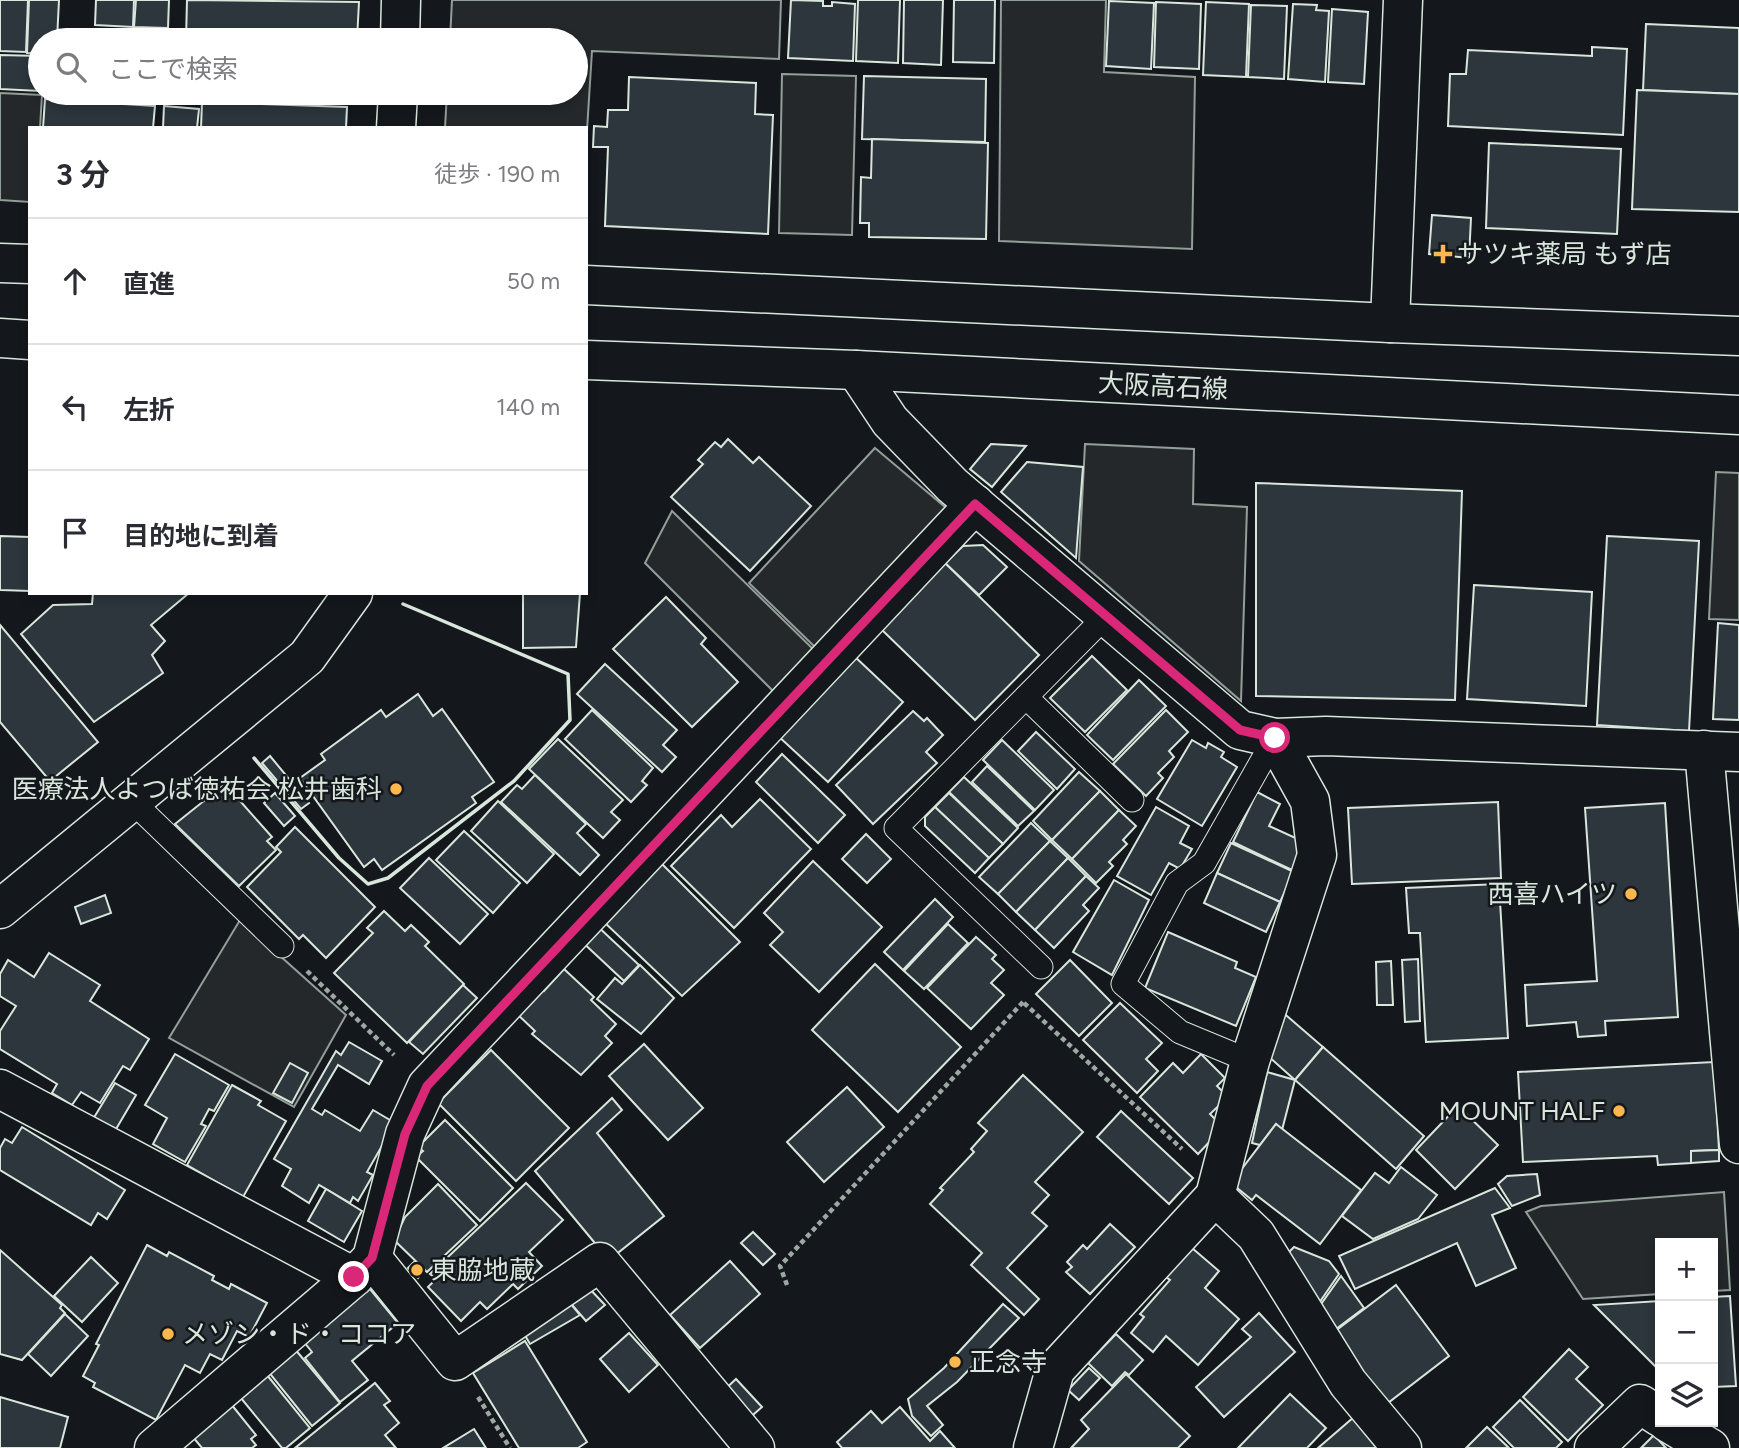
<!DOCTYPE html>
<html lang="ja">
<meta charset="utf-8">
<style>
body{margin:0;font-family:Figtree,"Noto Sans JP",sans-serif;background:#f2f2f3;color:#2b2b33}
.controls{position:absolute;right:21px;bottom:21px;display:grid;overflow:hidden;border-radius:0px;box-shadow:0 4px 10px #0003}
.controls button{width:63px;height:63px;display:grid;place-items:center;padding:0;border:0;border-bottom:2px solid #e1e1e2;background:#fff;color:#2b2b33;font:35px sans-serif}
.stop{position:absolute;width:21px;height:21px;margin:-16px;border:5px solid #db2777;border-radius:50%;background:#fff}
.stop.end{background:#db2777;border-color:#fff;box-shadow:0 2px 7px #0008}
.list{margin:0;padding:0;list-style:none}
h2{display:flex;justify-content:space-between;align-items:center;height:91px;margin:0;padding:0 28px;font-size:30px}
h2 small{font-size:23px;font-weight:400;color:#7c7c81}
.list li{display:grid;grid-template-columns:46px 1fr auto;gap:21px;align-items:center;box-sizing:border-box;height:126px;padding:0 28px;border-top:2px solid #e1e1e2}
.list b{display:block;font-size:26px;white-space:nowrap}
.list em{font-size:23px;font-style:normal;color:#7c7c81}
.icon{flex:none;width:38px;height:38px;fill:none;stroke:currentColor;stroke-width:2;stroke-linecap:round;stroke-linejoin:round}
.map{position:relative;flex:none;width:1739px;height:1448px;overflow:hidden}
.search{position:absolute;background:#fff;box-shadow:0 4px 10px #0003;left:28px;top:28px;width:560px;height:77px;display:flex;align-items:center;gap:18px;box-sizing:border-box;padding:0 24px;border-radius:38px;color:#7c7c81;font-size:26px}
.panel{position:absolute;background:#fff;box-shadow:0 4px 10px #0003;left:28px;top:126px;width:560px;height:469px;border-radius:0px}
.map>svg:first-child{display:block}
</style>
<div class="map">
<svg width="1739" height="1448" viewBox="0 0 1739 1448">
<rect width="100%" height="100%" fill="#14181c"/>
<g fill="#24282b" stroke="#939e99" stroke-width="2">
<polygon points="452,0 781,0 779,59 592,51 586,146 586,128 445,128 447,93 576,93 576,40 450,40"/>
<polygon points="1001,0 1106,0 1104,72 1195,77 1192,249 999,241"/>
<polygon points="782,74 856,76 852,235 779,233"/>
<polygon points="0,93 42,95 40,128 30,128 30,202 0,200"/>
<polygon points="1085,444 1194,449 1193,504 1247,507 1241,701 1079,561"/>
<polygon points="875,448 945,507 946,516 817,649 749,583"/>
<polygon points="1716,472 1739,473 1739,620 1709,619"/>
<polygon points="672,511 815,651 775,693 645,563"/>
<polygon points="240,920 346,1015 294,1107 169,1038"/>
<polygon points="1724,1192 1730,1290 1713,1291 1713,1243 1660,1243 1660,1294 1583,1299 1526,1212 1541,1206"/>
</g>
<g fill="#2c363c" stroke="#d8e6dc" stroke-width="2">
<polygon points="0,0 28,0 26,52 0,51"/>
<polygon points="29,0 59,0 57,40 40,40 40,54 27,53"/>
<polygon points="96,0 134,0 133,27 95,25"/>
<polygon points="136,0 169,0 168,28 134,27"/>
<polygon points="187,0 359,2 357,40 186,40"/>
<polygon points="791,0 823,1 823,6 832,6 832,2 855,4 853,61 788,58"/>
<polygon points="858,0 900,0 898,63 856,61"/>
<polygon points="904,0 943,0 941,65 903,63"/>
<polygon points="954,0 995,0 994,63 953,62"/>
<polygon points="1109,1 1154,3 1151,69 1106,66"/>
<polygon points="1156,2 1201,4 1199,69 1154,67"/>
<polygon points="1206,2 1249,4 1246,77 1203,75"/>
<polygon points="1293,4 1317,5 1316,10 1329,11 1325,82 1288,79"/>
<polygon points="1251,5 1287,6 1284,79 1248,77"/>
<polygon points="1332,9 1368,12 1364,84 1328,82"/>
<polygon points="1646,24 1739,28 1739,94 1643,90"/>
<polygon points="99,31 166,34 166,40 99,40"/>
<polygon points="1592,47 1627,49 1623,135 1448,126 1450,74 1466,74 1468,50 1592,56"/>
<polygon points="0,55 40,56 40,91 0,89"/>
<polygon points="864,76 986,79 985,142 862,139"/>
<polygon points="629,77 756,83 755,114 773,115 768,234 605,226 608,147 593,147 594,126 607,127 608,110 628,110"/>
<polygon points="1637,90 1739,94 1739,212 1632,209"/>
<polygon points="90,93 164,93 163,99 90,96"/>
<polygon points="213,93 355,93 355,100"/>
<polygon points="45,99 155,106 153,128 43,128"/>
<polygon points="202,102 347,107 346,128 201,128"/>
<polygon points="164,106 199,109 197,128 163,128"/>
<polygon points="872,139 988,143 986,239 869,237 869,223 860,223 861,177 871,178"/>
<polygon points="1489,143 1621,149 1617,234 1486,228"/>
<polygon points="1432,215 1471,218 1469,258 1429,254"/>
<polygon points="728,439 753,463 759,457 811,506 750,571 671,497 703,464 698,460 715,442 721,447"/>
<polygon points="991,444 1026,446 992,487 970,469"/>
<polygon points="1027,462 1083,467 1076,558 1001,492"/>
<polygon points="1256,483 1462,491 1455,700 1256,696"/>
<polygon points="0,536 30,537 30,591 0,590"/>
<polygon points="1607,536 1699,541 1689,731 1597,725"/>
<polygon points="983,545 1007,567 979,595 945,563 963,546"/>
<polygon points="945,563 1039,655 975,720 881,629"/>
<polygon points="1474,585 1592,592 1586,706 1467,699"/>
<polygon points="93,593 189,593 151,625 165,641 152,655 163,673 94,722 21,634 53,605 92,604"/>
<polygon points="523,593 580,593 576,647 523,648"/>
<polygon points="666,597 706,638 701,644 738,682 692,727 613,649"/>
<polygon points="1718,623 1739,625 1739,720 1713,719"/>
<polygon points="0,625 98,742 50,781 0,722"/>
<polygon points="853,655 903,702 828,782 777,735"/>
<polygon points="1092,656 1127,690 1085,732 1050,698"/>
<polygon points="605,664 677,730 663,745 676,757 662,772 577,694"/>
<polygon points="1139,680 1166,706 1113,760 1087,735"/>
<polygon points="418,694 433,716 442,709 494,782 472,797 476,803 382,870 374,859 364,867 300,778 325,760 321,754 381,710 386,717"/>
<polygon points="592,710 653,768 642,781 647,785 631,802 565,739"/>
<polygon points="1166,710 1188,732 1169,751 1174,757 1158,773 1163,778 1146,796 1113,764"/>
<polygon points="913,711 924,721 927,718 943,735 926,752 937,763 873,824 836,785"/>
<polygon points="1036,732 1075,769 1057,789 1018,751"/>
<polygon points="558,739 623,800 611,812 620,820 603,838 529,769"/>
<polygon points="1002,740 1054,790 1035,810 983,760"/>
<polygon points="1192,740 1206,748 1208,743 1224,752 1221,757 1237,767 1202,826 1157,799"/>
<polygon points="782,754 845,815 818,843 756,782"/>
<polygon points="270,756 309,803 301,809 262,763"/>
<polygon points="987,766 1034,811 1018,826 972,782"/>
<polygon points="1079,772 1100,791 1052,840 1033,821"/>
<polygon points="535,775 586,824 577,833 599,855 580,875 501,802 517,785 522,789"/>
<polygon points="964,777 1018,828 1003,844 949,792"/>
<polygon points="225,784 272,837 267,841 276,850 239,886 175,824"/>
<polygon points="1100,791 1119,810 1072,859 1052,840"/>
<polygon points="1257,792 1280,804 1269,826 1300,840 1303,847 1292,870 1233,842"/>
<polygon points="275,793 295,816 284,826 264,803"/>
<polygon points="949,793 1003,844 989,858 935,807"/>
<polygon points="760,799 811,849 734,928 671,866 721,815 732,827"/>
<polygon points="498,801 554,854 527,883 471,831"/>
<polygon points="1498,802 1501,878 1352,884 1348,808"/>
<polygon points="1665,803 1678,1017 1605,1021 1606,1035 1578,1037 1576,1022 1527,1026 1525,985 1597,981 1585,808"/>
<polygon points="935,807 989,858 975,873 925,826 925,817"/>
<polygon points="1156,807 1189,826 1180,843 1192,849 1180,869 1169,863 1151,895 1117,876"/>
<polygon points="1119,810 1136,826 1123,840 1127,844 1109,862 1113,866 1096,883 1072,859"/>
<polygon points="1031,823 1050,841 998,894 979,877"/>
<polygon points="295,827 375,907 326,958 303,935 299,939 247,887 281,852 276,847"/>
<polygon points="464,831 520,883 493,913 436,860"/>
<polygon points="866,834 891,859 867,883 842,859"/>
<polygon points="1050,841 1068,858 1016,912 998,894"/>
<polygon points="1231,843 1294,872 1280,902 1217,873"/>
<polygon points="429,858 488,914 460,944 400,888"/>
<polygon points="1068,858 1086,876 1035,930 1016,912"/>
<polygon points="813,861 882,927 819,992 770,945 783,932 764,913"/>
<polygon points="660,862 740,942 682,996 604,922"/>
<polygon points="1217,873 1280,902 1266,932 1204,903"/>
<polygon points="1086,876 1099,888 1083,905 1089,911 1054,948 1035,930"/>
<polygon points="1114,880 1149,900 1112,975 1073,952"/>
<polygon points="1499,884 1508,1038 1426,1042 1420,933 1409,933 1406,888"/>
<polygon points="105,895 111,913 81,924 75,907"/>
<polygon points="935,899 953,917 903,970 884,952"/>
<polygon points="384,911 405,931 411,925 429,942 425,946 464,984 407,1043 334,973 373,933 367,928"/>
<polygon points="594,923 639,965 624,981 579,939"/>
<polygon points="948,924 968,943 924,989 904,971"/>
<polygon points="1168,932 1237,962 1235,968 1256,977 1236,1026 1145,988"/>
<polygon points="976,937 996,955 992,959 1004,970 991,983 1004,995 971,1029 927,988"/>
<polygon points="49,953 100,985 90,1001 149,1039 130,1070 123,1066 100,1103 81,1092 72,1105 52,1093 57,1084 0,1049 0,1031 16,1006 0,996 0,974 8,960 34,977"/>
<polygon points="1418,959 1420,1021 1405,1022 1402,960"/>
<polygon points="1070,960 1112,1003 1079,1036 1036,994"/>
<polygon points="1391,961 1393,1005 1377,1005 1376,962"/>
<polygon points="875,964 961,1047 898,1112 812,1030"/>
<polygon points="640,965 674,998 641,1034 597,999 615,978 622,984"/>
<polygon points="564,969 594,997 591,1000 616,1024 605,1036 612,1043 581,1075 532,1034 535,1031 515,1012 540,986 544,991"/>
<polygon points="463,985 477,998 423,1054 409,1042"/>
<polygon points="1120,1003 1162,1043 1146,1059 1158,1071 1137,1093 1083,1040"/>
<polygon points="1280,1010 1323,1047 1295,1080 1268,1056"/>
<polygon points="349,1042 382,1061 369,1084 338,1065 312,1109 322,1115 325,1110 360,1131 373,1110 395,1123 367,1172 373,1175 358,1201 353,1197 350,1203 319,1185 309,1203 282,1186 291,1169 274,1159 336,1051 341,1055"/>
<polygon points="644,1044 703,1108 668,1140 609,1076"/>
<polygon points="1323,1047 1424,1136 1396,1169 1295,1080"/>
<polygon points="491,1050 569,1128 516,1181 438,1103"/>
<polygon points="175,1054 229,1085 214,1111 209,1109 201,1124 206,1126 185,1162 153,1144 167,1118 145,1105"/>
<polygon points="1201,1054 1225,1078 1217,1086 1228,1097 1210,1114 1216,1120 1214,1137 1198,1154 1140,1097 1173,1063 1183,1073"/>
<polygon points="1714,1062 1719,1150 1691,1151 1691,1163 1658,1165 1657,1156 1523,1162 1518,1072"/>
<polygon points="290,1063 308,1073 292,1103 273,1093"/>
<polygon points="1267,1072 1295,1080 1282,1130 1276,1124 1260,1145 1252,1143"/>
<polygon points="1023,1075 1083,1132 1035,1182 1049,1195 1032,1213 1047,1226 1007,1268 1039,1299 1024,1315 971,1265 982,1253 930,1204 943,1190 940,1188 974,1152 971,1149 987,1131 978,1123"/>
<polygon points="115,1083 136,1095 112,1136 90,1124"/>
<polygon points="232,1085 261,1101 258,1105 286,1121 243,1197 187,1165"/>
<polygon points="847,1087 884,1127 824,1182 787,1142"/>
<polygon points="612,1098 622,1110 597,1133 664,1216 609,1260 535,1171"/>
<polygon points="1458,1106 1498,1145 1455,1189 1416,1150"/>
<polygon points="1121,1111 1193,1178 1169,1204 1097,1137"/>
<polygon points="445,1120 513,1188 480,1221 416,1157 423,1151 418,1147"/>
<polygon points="1276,1124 1361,1190 1320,1244 1256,1195 1252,1200 1231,1183"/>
<polygon points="22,1127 125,1190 107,1219 98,1213 91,1225 0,1170 0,1148 5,1139 12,1143"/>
<polygon points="1719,1150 1719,1161 1691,1163 1691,1151"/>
<polygon points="1401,1167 1437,1195 1418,1219 1373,1239 1342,1216 1375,1173 1389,1183"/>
<polygon points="1537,1174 1540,1195 1512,1206 1498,1184 1507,1176"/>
<polygon points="526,1183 563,1220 529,1252 542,1266 518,1289 513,1284 487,1309 480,1302 461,1321 428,1287 436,1279 430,1274"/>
<polygon points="438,1184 477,1225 427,1272 394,1240 405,1217"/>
<polygon points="1495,1188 1510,1208 1492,1215 1516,1268 1476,1286 1457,1243 1355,1289 1339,1256"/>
<polygon points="326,1189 362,1211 344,1242 308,1221"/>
<polygon points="1110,1224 1135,1247 1090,1294 1066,1272 1072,1267 1067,1262 1083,1245 1087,1249"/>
<polygon points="753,1232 775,1254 763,1265 741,1243"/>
<polygon points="147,1245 167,1256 169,1252 214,1276 212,1280 229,1289 231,1284 267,1303 249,1337 237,1331 222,1360 210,1354 200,1373 185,1365 156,1420 93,1387 95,1383 83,1376 99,1345 96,1344"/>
<polygon points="1294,1247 1329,1261 1339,1274 1319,1303 1285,1256"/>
<polygon points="1192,1248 1219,1271 1205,1288 1239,1319 1198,1365 1166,1336 1153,1352 1131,1333 1144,1317 1140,1314 1170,1280 1166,1277"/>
<polygon points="0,1250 62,1305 60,1308 65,1313 22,1360 0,1354"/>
<polygon points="91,1257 118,1283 82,1322 54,1296"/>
<polygon points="730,1261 760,1294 700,1348 670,1315"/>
<polygon points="414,1262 424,1271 418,1278 408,1268"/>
<polygon points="1341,1276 1364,1308 1336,1329 1319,1307"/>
<polygon points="586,1285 605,1305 586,1321 566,1298"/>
<polygon points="1396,1285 1449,1356 1384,1406 1330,1335"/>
<polygon points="370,1289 398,1323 352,1361 368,1380 340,1402 305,1358 312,1352 304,1342"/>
<polygon points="1730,1296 1736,1386 1713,1387 1713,1297"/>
<polygon points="566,1298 580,1315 530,1344 519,1325"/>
<polygon points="1660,1301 1660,1371 1594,1305"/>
<polygon points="1003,1304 1019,1318 957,1382 927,1406 943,1425 931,1436 912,1416 908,1399 944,1368"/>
<polygon points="1259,1313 1295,1352 1224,1417 1196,1387 1251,1337 1242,1329"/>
<polygon points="65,1314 88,1336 51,1376 28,1354"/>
<polygon points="629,1333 658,1365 629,1392 600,1359"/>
<polygon points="1116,1334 1143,1360 1129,1375 1125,1372 1112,1386 1088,1363"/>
<polygon points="525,1341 587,1442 578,1448 519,1448 473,1373"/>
<polygon points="294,1348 340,1403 312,1426 267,1370"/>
<polygon points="1569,1349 1588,1367 1576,1379 1603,1405 1568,1441 1523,1397"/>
<polygon points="1089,1368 1100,1378 1079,1400 1068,1390"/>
<polygon points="1126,1374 1190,1436 1178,1448 1071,1448 1089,1429 1081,1420"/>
<polygon points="267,1375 310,1428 286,1448 282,1448 240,1397"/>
<polygon points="736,1379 762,1407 746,1421 721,1393"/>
<polygon points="375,1383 390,1401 384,1405 399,1423 385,1435 396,1448 295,1448"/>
<polygon points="1290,1394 1326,1428 1307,1448 1238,1448"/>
<polygon points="0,1397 68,1417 60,1448 0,1448"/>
<polygon points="1520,1400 1562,1442 1556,1448 1514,1448 1493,1427"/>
<polygon points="231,1404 256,1435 251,1439 256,1445 252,1448 202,1448 192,1436"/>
<polygon points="900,1407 930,1441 940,1431 955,1448 842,1448 837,1442 871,1411 882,1423"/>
<polygon points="1354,1417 1381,1448 1318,1448"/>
<polygon points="1487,1427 1509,1448 1466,1448"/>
<polygon points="474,1429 486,1448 443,1448"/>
<polygon points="1654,1435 1666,1448 1641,1448"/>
</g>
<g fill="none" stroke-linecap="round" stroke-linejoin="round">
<g stroke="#d8e6dc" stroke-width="25">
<g id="service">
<polyline points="1026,697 1132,800"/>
<polyline points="132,801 282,946"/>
<polyline points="1041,967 896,828 1105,617"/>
<polyline points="1250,1061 1180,1032 1123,984 1177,883 1204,863 1275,738"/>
</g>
</g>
<g stroke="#d8e6dc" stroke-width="41">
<g id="minor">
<polyline points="1390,323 1403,0"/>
<polyline points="856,370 890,421 952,485 1240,730 1275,738 1326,736 1739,752"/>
<polyline points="1704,750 1739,1144"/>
<polyline points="0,1089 354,1277"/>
<polyline points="1215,1196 1256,1235 1348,1383 1402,1448"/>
<polyline points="372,1258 455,1361 600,1262 755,1448"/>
<polyline points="1667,1422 1710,1448"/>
<polyline points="154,1448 354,1277 372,1258 405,1134 427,1086 975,504"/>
<polyline points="1033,1448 1055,1370 1215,1196 1250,1061 1317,855 1310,801 1275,738"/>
<polyline points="1594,1448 1640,1404 1660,1417"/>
</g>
</g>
<g stroke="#d8e6dc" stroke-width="41">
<g id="tertiary">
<polyline points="400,40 401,0"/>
<polyline points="396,128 398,93"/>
<polyline points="0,909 307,657 353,593"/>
</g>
</g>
<g stroke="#d8e6dc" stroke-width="41">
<g id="primary">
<polyline points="0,263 30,264"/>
<polyline points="586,285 1390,323 1739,336"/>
<polyline points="0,338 30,340"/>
<polyline points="586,360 856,370 1739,415"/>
</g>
</g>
<g stroke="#9da8a2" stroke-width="4.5" stroke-dasharray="5 3.5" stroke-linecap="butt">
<polyline points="307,971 394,1055"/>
<polyline points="1024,1003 1182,1149"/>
<polyline points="787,1285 780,1266 1023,1002"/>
<polyline points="478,1397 510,1448"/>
</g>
<use href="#service" stroke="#14181c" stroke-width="23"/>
<use href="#minor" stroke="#14181c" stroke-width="38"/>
<use href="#tertiary" stroke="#14181c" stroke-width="38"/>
<use href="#primary" stroke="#14181c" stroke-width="38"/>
<polyline stroke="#d8e6dc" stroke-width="3.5" points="254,758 339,858 368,884 388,878 514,781 570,720 568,674 403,604"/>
</g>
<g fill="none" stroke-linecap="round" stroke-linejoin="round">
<polyline stroke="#db2777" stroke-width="9" points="354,1277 372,1258 405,1134 427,1086 975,504 1240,730 1275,738"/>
</g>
<g fill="#ffb74d" stroke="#14181c" stroke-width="2.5">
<path d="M1439.5 243.5h7v7h7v7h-7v7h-7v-7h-7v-7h7z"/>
<circle cx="396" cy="789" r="7"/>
<circle cx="1631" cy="894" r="7"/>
<circle cx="1619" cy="1111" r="7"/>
<circle cx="417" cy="1270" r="7"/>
<circle cx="168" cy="1334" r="7"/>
<circle cx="955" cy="1362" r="7"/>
</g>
<g text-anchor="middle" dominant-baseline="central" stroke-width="5" stroke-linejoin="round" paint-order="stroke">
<g font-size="26" fill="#d8e6dc" stroke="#14181c" text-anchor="start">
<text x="1457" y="254">サツキ薬局 もず店</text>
<text x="382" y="789" text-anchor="end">医療法人よつば徳祐会 松井歯科</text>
<text x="1617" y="894" text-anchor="end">西喜ハイツ</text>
<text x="1605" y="1111" text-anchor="end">MOUNT HALF</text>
<text x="431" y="1270">東脇地蔵</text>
<text x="182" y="1334">メゾン・ド・ココア</text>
<text x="969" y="1362">正念寺</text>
</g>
<g font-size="26" fill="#d8e6dc" stroke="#14181c">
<text transform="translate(1163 386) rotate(3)">大阪高石線</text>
</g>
</g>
</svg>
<div class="controls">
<button>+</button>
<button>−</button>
<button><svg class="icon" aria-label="layers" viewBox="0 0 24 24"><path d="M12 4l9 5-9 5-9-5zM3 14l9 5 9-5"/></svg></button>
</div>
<div class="stop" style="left:1275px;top:738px"></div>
<div class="stop end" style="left:354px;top:1277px"></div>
<div class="search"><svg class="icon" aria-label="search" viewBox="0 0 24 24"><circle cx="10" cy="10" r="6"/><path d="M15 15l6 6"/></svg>ここで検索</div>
<section class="panel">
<h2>3 分<small>徒歩 · 190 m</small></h2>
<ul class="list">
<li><svg class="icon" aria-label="ahead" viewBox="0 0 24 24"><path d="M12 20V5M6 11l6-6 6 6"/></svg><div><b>直進</b></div><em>50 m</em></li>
<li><svg class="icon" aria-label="left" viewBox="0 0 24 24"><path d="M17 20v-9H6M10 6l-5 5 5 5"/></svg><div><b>左折</b></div><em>140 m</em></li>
<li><svg class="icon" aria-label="arrive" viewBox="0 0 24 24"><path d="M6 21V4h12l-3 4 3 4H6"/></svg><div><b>目的地に到着</b></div></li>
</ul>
</section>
</div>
